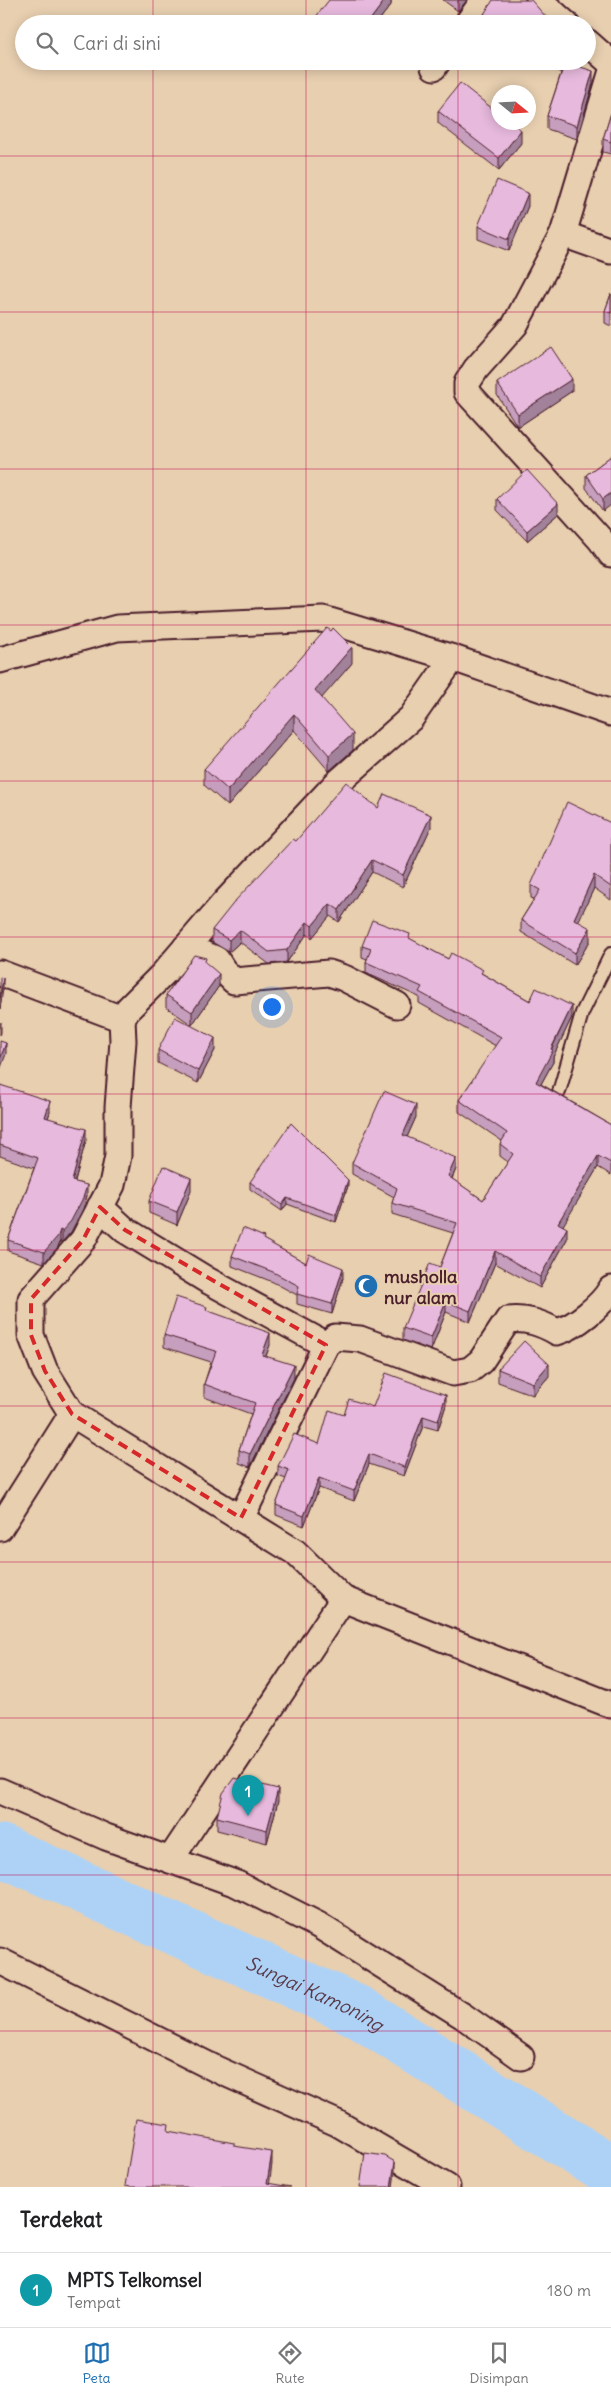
<!DOCTYPE html>
<html lang="id">
<style>
body{margin:0;font-family:Delius,sans-serif;background:#f6f6f6;color:#202124}
.compass{position:absolute;left:491px;top:85px;width:45px;height:45px;border-radius:50%;background:#fff;box-shadow:0 2px 12px #0003;rotate:108deg}
.you{position:absolute;left:271px;top:1006px;width:18px;height:18px;margin:-12px;border:4px solid #fff;border-radius:50%;background:#1a73e8;box-shadow:0 0 0 8px #1a73e833}
.badge{display:grid;place-items:center;width:32px;height:32px;border-radius:50%;background:#1f6fb2;color:#fff;font-size:16px;font-weight:700}
.pin{position:absolute;translate:-50% -41px;filter:drop-shadow(0 1px 2px #0008)}
.pin::after{content:'';position:absolute;top:26px;width:18px;height:15px;background:inherit;clip-path:polygon(0 0,100% 0,50% 100%)}
.list{margin:0;padding:0;list-style:none}
h2{display:flex;justify-content:space-between;align-items:center;height:65px;margin:0;padding:0 20px;font-size:21px}
h2 small{font-size:16px;font-weight:400;color:#757577}
.list li{display:grid;grid-template-columns:32px 1fr auto;gap:15px;align-items:center;box-sizing:border-box;height:75px;padding:0 20px;border-top:1px solid #e0e0e0}
.list b{display:block;font-size:19px;white-space:nowrap}
.list p{margin:0;font-size:16px;white-space:nowrap;color:#757577}
.list em{font-size:16px;font-style:normal;color:#757577}
.icon{flex:none;width:28px;height:28px;fill:none;stroke:currentColor;stroke-width:2;stroke-linecap:round;stroke-linejoin:round}
.map{position:relative;flex:none;width:611px;height:2187px;overflow:hidden}
.search{position:absolute;background:#fff;box-shadow:0 2px 12px #0003;left:15px;right:15px;top:15px;height:55px;display:flex;align-items:center;gap:12px;box-sizing:border-box;padding:0 18px;border-radius:28px;color:#757577;font-size:19px}
.sheet{height:140px;background:#fff}
nav{display:flex;justify-content:space-around;align-items:center;box-sizing:border-box;height:70px;border-top:1px solid #e0e0e0;background:#fff;font-size:14px;color:#757577}
nav a{display:grid;justify-items:center;gap:2px}
nav .on{color:#1f6fb2}
.map>svg:first-child{display:block}
</style>
<div class="map">
<svg width="611" height="2187" viewBox="0 0 611 2187">
<rect width="100%" height="100%" fill="#e8cfb0"/>
<filter id="ink" filterUnits="userSpaceOnUse"><feTurbulence type="fractalNoise" baseFrequency=".02" numOctaves="2"/><feDisplacementMap in="SourceGraphic" scale="10" xChannelSelector="R" yChannelSelector="G"/><feConvolveMatrix kernelMatrix="1 2 1 2 8 2 1 2 1" color-interpolation-filters="sRGB"/></filter>
<g filter="url(#ink)">
<g fill="none" stroke-linecap="round" stroke-linejoin="round">
<path stroke="#aed2f6" stroke-width="52" id="s1" d="M0 1850 357 2011 611 2171"/>
<g stroke="#4a1f2b" stroke-width="16">
<polyline id="service" points="559,1092 582,1013 611,954"/>
</g>
<g stroke="#4a1f2b" stroke-width="29">
<g id="minor">
<polyline points="539,0 566,24"/>
<polyline points="467,24 484,0"/>
<polyline points="587,42 611,63"/>
<polyline points="434,67 438,61"/>
<polyline points="563,234 611,74"/>
<polyline points="611,251 563,234 515,325 476,369 467,383 467,392 600,539 611,554"/>
<polyline points="0,660 117,628 323,619 453,658 611,713"/>
<polyline points="186,947 216,959 223,970 234,981 329,973 344,978 397,1005"/>
<polyline points="0,973 122,1019 123,1041 118,1107 118,1156 112,1185 83,1240 31,1299 31,1335 45,1371 72,1414 295,1552 343,1599 611,1705"/>
<polyline points="122,1019 128,1009 164,973 225,902 335,785 411,718 453,658"/>
<polyline points="100,1207 125,1230 207,1280 326,1345"/>
<path d="M241 1518 326 1345 335 1337 360 1339 453 1373 470 1370 481 1361 508 1320C527 1318 541 1323 557 1332 575 1327 602 1305 611 1289"/>
<polyline points="0,1528 72,1414"/>
<polyline points="0,1791 106,1837 237,1884 318,1925 463,2016 521,2057"/>
<polyline points="170,1860 343,1599"/>
<polyline points="0,1961 216,2069 337,2123 447,2187"/>
</g>
</g>
<use href="#service" stroke="#e8cfb0" stroke-width="12"/>
<use href="#minor" stroke="#e8cfb0" stroke-width="25"/>
</g>
<g fill="#c79fbe" stroke="#4a1f2b">
<polygon points="391,0 391,5 376,24 315,24 315,18"/>
<polygon points="443,0 467,0 458,11"/>
<polygon points="484,14 546,17 558,24 484,24"/>
<polygon points="542,61 570,61 569,63 593,83 577,139 547,129 547,116 561,73"/>
<polygon points="438,111 521,143 499,170 438,123"/>
<polygon points="611,113 611,154 603,152 603,139"/>
<polygon points="528,206 509,251 478,239 478,226"/>
<polygon points="611,294 611,326 605,323 605,311"/>
<polygon points="497,383 572,391 518,427 497,395"/>
<polygon points="611,456 603,511 586,488 586,475"/>
<polygon points="497,499 558,514 527,541 497,510"/>
<polygon points="352,663 321,698 353,750 329,771 294,730 228,806 204,785 204,769"/>
<polygon points="378,808 431,827 403,887 372,872 339,922 330,916 312,938 307,934 287,962 269,964 240,942 229,952 212,942 212,930 296,841"/>
<polygon points="611,823 611,900 594,888 578,921 590,941 575,965 521,932 521,920 534,899 531,898 531,885"/>
<polygon points="410,939 448,959 483,974 530,1001 572,1017 553,1057 553,1062 541,1084 611,1125 611,1175 598,1167 563,1225 567,1239 540,1288 495,1263 470,1322 446,1312 431,1350 403,1340 403,1328 440,1267 453,1233 392,1214 392,1203 394,1197 352,1174 352,1163 416,1117 407,1137 456,1169 452,1179 483,1200 508,1162 500,1156 500,1144 502,1141 459,1112 459,1100 496,1046 419,1003 419,997 366,973 366,962 367,959 362,957 362,946"/>
<polygon points="219,986 192,1025 166,1007 166,995"/>
<polygon points="158,1050 215,1050 198,1083 158,1063"/>
<polygon points="0,1085 50,1112 48,1118 86,1140 75,1181 87,1196 83,1209 71,1232 62,1242 60,1241 58,1247 44,1263 8,1251 8,1240 34,1168 0,1156"/>
<polygon points="250,1182 348,1186 336,1222 287,1204 282,1211 250,1189"/>
<polygon points="191,1191 177,1225 149,1213 149,1201"/>
<polygon points="264,1240 306,1263 343,1278 332,1314 297,1304 297,1295 273,1282 232,1266 232,1256"/>
<polygon points="207,1310 270,1345 266,1356 294,1378 250,1467 239,1463 239,1450 251,1414 204,1397 204,1384 211,1362 164,1347 164,1335"/>
<polygon points="498,1369 549,1376 533,1395 498,1382"/>
<polygon points="446,1405 438,1430 423,1426 404,1476 369,1464 354,1501 319,1488 304,1526 276,1515 276,1505 286,1479 278,1476 278,1466 319,1444 344,1415 373,1407"/>
<polygon points="278,1801 267,1843 217,1830 217,1817"/>
</g>
<g fill="#a2829b" stroke="#4a1f2b">
<polygon points="385,0 391,0 391,5 376,24 367,24"/>
<polygon points="459,0 467,0 458,11 458,1"/>
<polygon points="593,71 593,83 577,139 577,126"/>
<polygon points="521,130 521,143 499,170 499,158"/>
<polygon points="528,193 528,206 509,251 509,239"/>
<polygon points="572,379 572,391 518,427 518,414"/>
<polygon points="611,493 611,505 603,511 603,499"/>
<polygon points="558,504 558,514 527,541 527,531"/>
<polygon points="352,647 352,663 315,706 315,690"/>
<polygon points="294,714 294,730 228,806 228,790"/>
<polygon points="353,734 353,750 329,771 329,755"/>
<polygon points="431,815 431,827 403,887 403,875"/>
<polygon points="372,860 372,872 339,922 339,910"/>
<polygon points="594,875 594,888 574,931 574,919"/>
<polygon points="330,904 330,916 312,938 312,926"/>
<polygon points="307,922 307,934 287,962 287,950"/>
<polygon points="590,928 590,941 575,965 575,953"/>
<polygon points="240,930 240,942 229,952 229,940"/>
<polygon points="219,974 219,986 192,1025 192,1012"/>
<polygon points="3,978 3,989 0,1009 0,998"/>
<polygon points="572,1006 572,1017 553,1057 553,1062 536,1093 536,1082"/>
<polygon points="1,1022 1,1033 0,1035 0,1024"/>
<polygon points="215,1038 215,1050 198,1083 198,1071"/>
<polygon points="6,1043 6,1054 0,1070 0,1059"/>
<polygon points="50,1101 50,1112 45,1128 45,1117"/>
<polygon points="416,1105 416,1117 403,1146 403,1135"/>
<polygon points="86,1129 86,1140 72,1191 72,1181"/>
<polygon points="598,1156 598,1167 558,1234 558,1223"/>
<polygon points="456,1158 456,1169 448,1187 448,1176"/>
<polygon points="191,1178 191,1191 177,1225 177,1212"/>
<polygon points="348,1180 348,1186 336,1222 336,1215"/>
<polygon points="87,1185 87,1196 83,1209 71,1232 62,1242 62,1231"/>
<polygon points="287,1198 287,1204 282,1211 282,1205"/>
<polygon points="567,1228 567,1239 540,1288 540,1277"/>
<polygon points="60,1230 60,1241 58,1247 44,1263 44,1252"/>
<polygon points="495,1251 495,1263 470,1322 470,1311"/>
<polygon points="343,1268 343,1278 332,1314 332,1304"/>
<polygon points="446,1301 446,1312 431,1350 431,1338"/>
<polygon points="270,1333 270,1345 262,1367 262,1355"/>
<polygon points="549,1364 549,1376 533,1395 533,1383"/>
<polygon points="294,1365 294,1378 250,1467 250,1454"/>
<polygon points="446,1395 446,1405 438,1430 438,1421"/>
<polygon points="423,1416 423,1426 404,1476 404,1467"/>
<polygon points="369,1454 369,1464 354,1501 354,1491"/>
<polygon points="319,1478 319,1488 304,1526 304,1516"/>
<polygon points="278,1789 278,1801 267,1843 267,1830"/>
<polygon points="272,2152 272,2164 269,2187 267,2183"/>
<polygon points="395,2162 395,2173 393,2187 391,2187"/>
</g>
<g fill="#e7b9dd" stroke="#4a1f2b">
<polygon points="329,0 385,0 367,24 322,24 315,18"/>
<polygon points="493,0 531,0 546,17 558,24 499,24 484,14"/>
<polygon points="565,62 593,71 577,126 547,116"/>
<polygon points="460,83 498,113 498,122 511,122 521,130 499,158 438,111"/>
<polygon points="611,113 611,142 603,139"/>
<polygon points="497,180 528,193 509,239 478,226"/>
<polygon points="611,294 611,313 605,311"/>
<polygon points="551,347 572,379 518,414 497,383"/>
<polygon points="611,456 611,493 603,499 586,475"/>
<polygon points="527,470 558,504 527,531 497,499"/>
<polygon points="327,628 331,631 333,628 352,647 315,690 353,734 329,755 294,714 228,790 204,769"/>
<polygon points="346,782 378,808 384,794 431,815 403,875 372,860 339,910 330,904 312,926 307,922 287,950 269,952 240,930 229,940 212,930 236,900 293,839 296,841"/>
<polygon points="567,802 611,823 611,887 594,875 574,919 590,928 575,953 521,920 540,890 531,885"/>
<polygon points="372,920 410,934 409,938 448,959 451,953 483,970 481,973 530,1001 536,988 572,1006 551,1049 553,1050 536,1082 611,1125 611,1163 598,1156 558,1223 567,1228 540,1277 495,1251 470,1311 446,1301 431,1338 403,1328 430,1263 440,1267 457,1223 392,1203 397,1188 352,1163 384,1091 416,1105 403,1135 456,1158 448,1176 483,1200 513,1154 500,1144 507,1133 459,1100 501,1037 419,992 422,987 366,962 371,949 362,946"/>
<polygon points="194,955 206,958 205,962 219,974 192,1012 166,995"/>
<polygon points="0,977 3,978 0,998"/>
<polygon points="175,1017 215,1038 198,1071 158,1050"/>
<polygon points="0,1041 6,1043 0,1059"/>
<polygon points="0,1085 50,1101 45,1117 86,1129 72,1181 87,1185 83,1198 71,1221 62,1231 60,1230 58,1236 44,1252 8,1240 38,1158 0,1145"/>
<polygon points="291,1123 348,1180 336,1215 287,1198 282,1205 250,1182"/>
<polygon points="163,1166 191,1178 177,1212 149,1201"/>
<polygon points="243,1228 264,1237 263,1239 306,1263 309,1254 343,1268 332,1304 297,1294 299,1286 273,1272 232,1256"/>
<polygon points="176,1297 207,1307 206,1310 270,1333 262,1355 294,1365 250,1454 239,1450 255,1403 204,1384 216,1351 164,1335"/>
<polygon points="524,1341 549,1364 533,1383 498,1369"/>
<polygon points="386,1373 446,1395 438,1421 423,1416 404,1467 369,1454 354,1491 319,1478 304,1516 276,1505 289,1470 278,1466 294,1434 319,1444 329,1410 344,1415 349,1399 373,1407"/>
<polygon points="234,1778 278,1789 267,1830 217,1817 223,1793"/>
<polygon points="136,2119 169,2124 168,2131 234,2143 234,2146 272,2152 267,2183 291,2187 131,2187 125,2186"/>
<polygon points="365,2153 385,2156 395,2162 391,2187 360,2187"/>
</g>
</g>
<path fill="none" stroke="#d62828" stroke-width="4" stroke-dasharray="10 6" stroke-linejoin="round" d="M100 1207 125 1230 326 1345 241 1518 72 1414 45 1371 31 1335V1299L83 1240Z"/>
<path fill="none" stroke="#c2185b" stroke-width="1" stroke-opacity="0.55" d="M153 0V24M306 0V24M458 0V24M153 61V2187M306 61V2187M458 61V2187M0 156H611M0 312H611M0 469H611M0 625H611M0 781H611M0 937H611M0 1094H611M0 1250H611M0 1406H611M0 1562H611M0 1718H611M0 1875H611M0 2031H611"/>
<defs>
<g id="mosque-disc" transform="scale(1.25)"><circle r="9.5" fill="#1f6fb2" stroke="#e8cfb0"/><path d="M3.5-4.9A6 6 0 1 0 3.5 4.9A5 5 0 1 1 3.5-4.9Z" fill="#fff"/></g>
</defs>
<g fill-rule="evenodd">
<use href="#mosque-disc" x="366" y="1286"/>
</g>
<g text-anchor="middle" dominant-baseline="central" stroke-width="4" stroke-linejoin="round" paint-order="stroke">
<g font-size="18" font-weight="bold" fill="#4a1f2b" stroke="#e8cfb0" text-anchor="start">
<text x="384" y="1276">musholla<tspan x="384" dy="21">nur alam</tspan></text>
</g>
<g font-size="19" font-style="italic" fill="#593a49" stroke="#e8cfb0">
<text stroke="none"><textPath href="#s1" startOffset="346">Sungai Kamoning</textPath></text>
</g>
</g>
</svg>
<svg class="compass" viewBox="-18 -18 36 36"><path d="M0-13l5 13h-10z" fill="#e53935"/><path d="M0 13l5-13h-10z" fill="#757577"/></svg>
<div class="you"></div>
<div class="pin badge" style="left:248px;top:1816px;background:#0f9aa8">1</div>
<div class="search"><svg class="icon" aria-label="search" viewBox="0 0 24 24"><circle cx="10" cy="10" r="6"/><path d="M15 15l6 6"/></svg>Cari di sini</div>
</div>
<section class="sheet">
<h2>Terdekat<small></small></h2>
<ul class="list">
<li><span class="badge" style="background:#0f9aa8">1</span><div><b>MPTS Telkomsel</b><p>Tempat</p></div><em>180 m</em></li>
</ul>
</section>
<nav>
<a class="on"><svg class="icon" aria-label="map" viewBox="0 0 24 24"><path d="M3 6l6-2 6 2 6-2v14l-6 2-6-2-6 2zM9 4v14M15 6v14"/></svg>Peta</a>
<a><svg class="icon" aria-label="directions" viewBox="0 0 24 24"><path d="M12 3l9 9-9 9-9-9zM9 14v-3h6M13 9l2 2-2 2"/></svg>Rute</a>
<a><svg class="icon" aria-label="saved" viewBox="0 0 24 24"><path d="M7 4h10v16l-5-4-5 4z"/></svg>Disimpan</a>
</nav>
